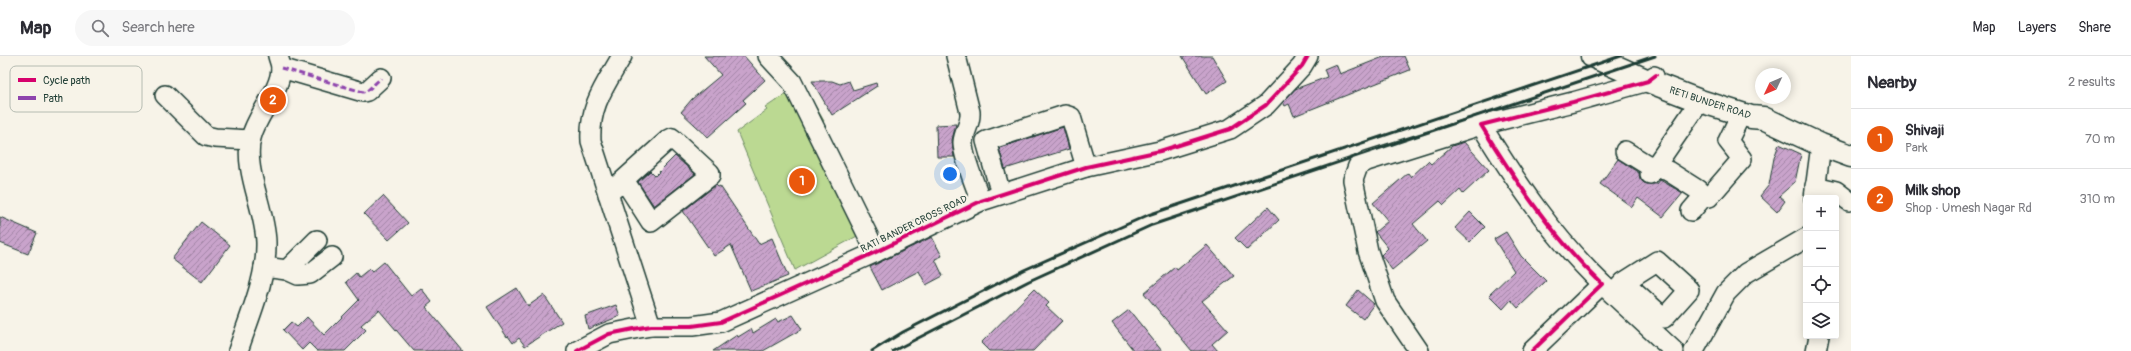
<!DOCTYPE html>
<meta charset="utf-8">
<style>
body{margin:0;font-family:Pangolin,sans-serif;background:#f7f7f7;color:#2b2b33}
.controls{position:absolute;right:12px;bottom:12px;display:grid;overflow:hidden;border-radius:4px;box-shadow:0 2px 10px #0003}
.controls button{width:36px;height:36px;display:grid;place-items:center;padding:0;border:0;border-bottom:1px solid #e1e1e2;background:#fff;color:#2b2b33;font:20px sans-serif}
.compass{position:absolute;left:1755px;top:12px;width:36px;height:36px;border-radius:50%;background:#fff;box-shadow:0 2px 10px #0003;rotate:226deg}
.you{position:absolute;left:950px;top:118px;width:14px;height:14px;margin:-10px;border:3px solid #fff;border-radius:50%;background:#1a73e8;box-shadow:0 0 0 6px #1a73e833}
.badge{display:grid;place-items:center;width:26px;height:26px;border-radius:50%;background:#ea580c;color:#fff;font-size:13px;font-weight:700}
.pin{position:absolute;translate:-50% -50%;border:2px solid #fff;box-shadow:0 1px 4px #0006}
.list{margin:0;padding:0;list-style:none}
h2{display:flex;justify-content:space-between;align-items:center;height:52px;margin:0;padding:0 16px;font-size:17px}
h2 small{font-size:13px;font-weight:400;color:#7c7c81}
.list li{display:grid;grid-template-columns:26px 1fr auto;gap:12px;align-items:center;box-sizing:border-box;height:60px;padding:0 16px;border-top:1px solid #e1e1e2}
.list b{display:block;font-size:15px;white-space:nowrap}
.list p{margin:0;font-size:13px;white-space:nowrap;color:#7c7c81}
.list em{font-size:13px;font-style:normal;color:#7c7c81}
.icon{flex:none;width:22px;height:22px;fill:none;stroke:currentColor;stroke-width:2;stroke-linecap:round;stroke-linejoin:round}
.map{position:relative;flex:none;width:1851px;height:295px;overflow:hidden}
header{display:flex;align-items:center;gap:24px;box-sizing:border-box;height:56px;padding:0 20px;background:#fff;border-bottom:1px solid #e1e1e2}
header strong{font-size:19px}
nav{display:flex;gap:22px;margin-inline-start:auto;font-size:14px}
.search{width:280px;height:36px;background:#f7f7f7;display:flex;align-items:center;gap:10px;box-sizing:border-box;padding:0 14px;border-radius:22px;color:#7c7c81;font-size:15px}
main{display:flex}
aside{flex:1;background:#fff}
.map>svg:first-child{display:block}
</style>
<header>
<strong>Map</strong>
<div class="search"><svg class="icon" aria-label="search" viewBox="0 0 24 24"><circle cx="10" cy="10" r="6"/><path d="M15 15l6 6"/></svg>Search here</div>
<nav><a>Map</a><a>Layers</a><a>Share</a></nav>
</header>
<main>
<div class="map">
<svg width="1851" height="295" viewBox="0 0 1851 295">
<defs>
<pattern id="building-hatch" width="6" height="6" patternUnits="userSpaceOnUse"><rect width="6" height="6" fill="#c9a3cb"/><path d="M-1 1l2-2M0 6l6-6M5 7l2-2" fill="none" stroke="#a386a6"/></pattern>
</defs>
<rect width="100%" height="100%" fill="#f7f3e8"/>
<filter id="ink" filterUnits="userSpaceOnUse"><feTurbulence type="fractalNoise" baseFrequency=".025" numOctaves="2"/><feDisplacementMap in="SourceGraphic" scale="8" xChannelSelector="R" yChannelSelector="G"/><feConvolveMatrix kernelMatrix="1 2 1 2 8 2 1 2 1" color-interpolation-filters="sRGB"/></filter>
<g filter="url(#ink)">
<polygon fill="#bbd992" stroke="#6d8b63" points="802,27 824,65 820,68 870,173 795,214 737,76 767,54 765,52"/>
<g fill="url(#building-hatch)" stroke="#1f3d34">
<polygon points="704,0 744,0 765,24 743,44 746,47 708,81 681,56 692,43 721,19"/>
<polygon points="1182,0 1212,0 1227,25 1206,38"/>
<polygon points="1386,0 1404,0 1410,14 1294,60 1289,48 1285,50 1283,46 1295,33 1327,21 1324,13 1336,8 1340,18"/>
<polygon points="812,25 832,25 840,28 849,25 853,34 876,27 877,30 832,59"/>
<polygon points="956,68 952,84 954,101 937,101 936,69"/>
<polygon points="1063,71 1069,93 1005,113 999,92"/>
<polygon points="1464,86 1489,114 1463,138 1460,134 1444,149 1440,145 1413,168 1427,185 1392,214 1381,199 1388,192 1375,176 1388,165 1373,147 1408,117 1411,121 1428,105 1431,108 1452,90"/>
<polygon points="1779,88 1801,98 1795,126 1779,140 1785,145 1777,156 1760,140 1769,129 1774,102"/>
<polygon points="675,100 695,118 654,150 638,126 650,115 655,120"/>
<polygon points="1618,103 1639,117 1640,123 1644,127 1657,128 1660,124 1683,137 1663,161 1638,142 1632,151 1600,128"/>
<polygon points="716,129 718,131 720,130 759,188 772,182 788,220 751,235 731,189 714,200 683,155"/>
<polygon points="383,140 408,167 389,184 364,158"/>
<polygon points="1268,151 1279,164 1247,194 1235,182"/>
<polygon points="1470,156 1485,171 1470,186 1455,172"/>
<polygon points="0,161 37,177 28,198 0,187"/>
<polygon points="201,166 230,189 202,226 172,203"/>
<polygon points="1506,176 1521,200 1546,225 1518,252 1511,244 1503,253 1489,239 1514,215 1494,183"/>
<polygon points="932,181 942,200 935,203 943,220 926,229 919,215 882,234 870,211"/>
<polygon points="1207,189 1234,220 1202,245 1228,274 1212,288 1218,295 1192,295 1144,237 1175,211 1177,214"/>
<polygon points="384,206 411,240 421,232 432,246 426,251 463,295 414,295 379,254 361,269 366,274 345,295 317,295 309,287 302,294 283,274 291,266 297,271 307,261 324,279 359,244 346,226 356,217 359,221 369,213 372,216"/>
<polygon points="517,232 528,250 544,239 562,266 525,290 519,282 513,287 508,280 507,281 487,251"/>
<polygon points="1034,233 1049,247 1046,250 1062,265 1033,295 989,295 981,287"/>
<polygon points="1358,234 1374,248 1363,263 1346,250"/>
<polygon points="616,249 620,260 588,273 585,260"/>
<polygon points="1129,254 1162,295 1134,295 1112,267"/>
<polygon points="793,259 802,273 763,295 713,295 737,279 738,281 751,273 753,277 776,263 778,266"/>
</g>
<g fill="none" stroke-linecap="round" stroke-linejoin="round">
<g stroke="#1f3d34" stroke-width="22">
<g id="minor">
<path d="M622 0C605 30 589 49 591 85L651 270"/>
<polyline points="768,0 792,26 876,196"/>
<path d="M956 0 970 56C971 68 964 75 963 86 962 98 976 132 981 145"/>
<polyline points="281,12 363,36 367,35 381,22"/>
<polyline points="165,39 206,80 215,82 250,84"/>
<polyline points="1625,95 1646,108 1668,115 1698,134"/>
<polyline points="1650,118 1700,45"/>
<polyline points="1815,130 1836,135 1849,145"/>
<polyline points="608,138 668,84 672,82 710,117 710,120 651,166 624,124"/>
<polyline points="1001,138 986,85 1065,59 1071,61 1086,111"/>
<polyline points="1814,142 1821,89"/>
<polyline points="1691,155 1703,141 1709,141 1742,103 1728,85 1741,58"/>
<polyline points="264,211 287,214 298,219 310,218 332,201"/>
<polyline points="287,214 317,184"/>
<polyline points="1603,229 1674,295"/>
<polyline points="1613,238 1624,226 1657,205 1689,234 1664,262 1624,226"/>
<path d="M238 295C249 261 267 223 266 186 265 152 243 114 251 82 256 59 281 35 281 12 281 8 279 4 278 0"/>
<polyline points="577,295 609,278 634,273 651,270 692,270 721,266 876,196 981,145 1086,111 1160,95 1230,73 1266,49 1302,10 1308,0"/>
<polyline points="1419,295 1385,245 1368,195 1353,124 1358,110 1367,105 1481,69"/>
<path d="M1532 295 1602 228C1553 181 1516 126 1481 69L1573 46 1648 25 1654 20"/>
<polyline points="1694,295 1726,237 1746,217 1806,182"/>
<polyline points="1816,295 1819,280"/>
</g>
</g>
<g stroke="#1f3d34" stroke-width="25">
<polyline id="major" points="1592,0 1648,25 1700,45 1751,61 1763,62 1821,89 1851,100"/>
</g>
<use href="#minor" stroke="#f7f3e8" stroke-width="19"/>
<use href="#major" stroke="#f7f3e8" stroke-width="22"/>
<g stroke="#1f3d34" stroke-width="3">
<polyline points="872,295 903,276 1024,214 1148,159 1621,0"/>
<polyline points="893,295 1029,225 1152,169 1655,0"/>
</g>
<polyline stroke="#8e44ad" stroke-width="3" stroke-dasharray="6 3" stroke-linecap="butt" points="281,12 363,36 367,35 381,22"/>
<g stroke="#f7f3e8" stroke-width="6">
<g id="cycleway">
<polyline points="577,295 609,278 634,273 651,270 692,270 721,266 876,196 981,145 1086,111 1160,95 1230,73 1266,49 1302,10 1308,0"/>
<path d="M1532 295 1602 228C1553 181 1516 126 1481 69L1573 46 1648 25 1656 19"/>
</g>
</g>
<use href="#cycleway" stroke="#d6006c" stroke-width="4"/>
</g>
</g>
<g text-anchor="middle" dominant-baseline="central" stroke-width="4" stroke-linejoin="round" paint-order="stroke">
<g font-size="10" fill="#1f3d34" stroke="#f7f3e8">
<text transform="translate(1710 47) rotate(18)">RETI BUNDER ROAD</text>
<text transform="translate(914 168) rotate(-26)">RATI BANDER CROSS ROAD</text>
</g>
</g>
<rect x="10" y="10" width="132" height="46" rx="6" fill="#f7f3e8" stroke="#b6bcb2" stroke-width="1"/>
<rect x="18" y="22" width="18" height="4" fill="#d6006c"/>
<rect x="18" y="40" width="18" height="4" fill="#8e44ad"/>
<g font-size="11" fill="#1f3d34">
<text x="43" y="28">Cycle path</text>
<text x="43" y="46">Path</text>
</g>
</svg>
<div class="controls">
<button>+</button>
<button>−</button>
<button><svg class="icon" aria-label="locate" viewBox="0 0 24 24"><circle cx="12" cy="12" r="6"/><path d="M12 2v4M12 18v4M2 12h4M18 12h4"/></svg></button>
<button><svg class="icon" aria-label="layers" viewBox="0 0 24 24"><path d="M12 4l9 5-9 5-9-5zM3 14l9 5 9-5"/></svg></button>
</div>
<svg class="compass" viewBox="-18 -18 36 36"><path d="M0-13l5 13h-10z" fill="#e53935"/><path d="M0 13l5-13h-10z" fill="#7c7c81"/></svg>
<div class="you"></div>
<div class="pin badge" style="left:802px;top:125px">1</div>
<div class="pin badge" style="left:273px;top:44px">2</div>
</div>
<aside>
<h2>Nearby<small>2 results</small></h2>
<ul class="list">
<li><span class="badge">1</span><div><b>Shivaji</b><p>Park</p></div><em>70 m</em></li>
<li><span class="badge">2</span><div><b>Milk shop</b><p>Shop · Umesh Nagar Rd</p></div><em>310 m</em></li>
</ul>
</aside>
</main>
